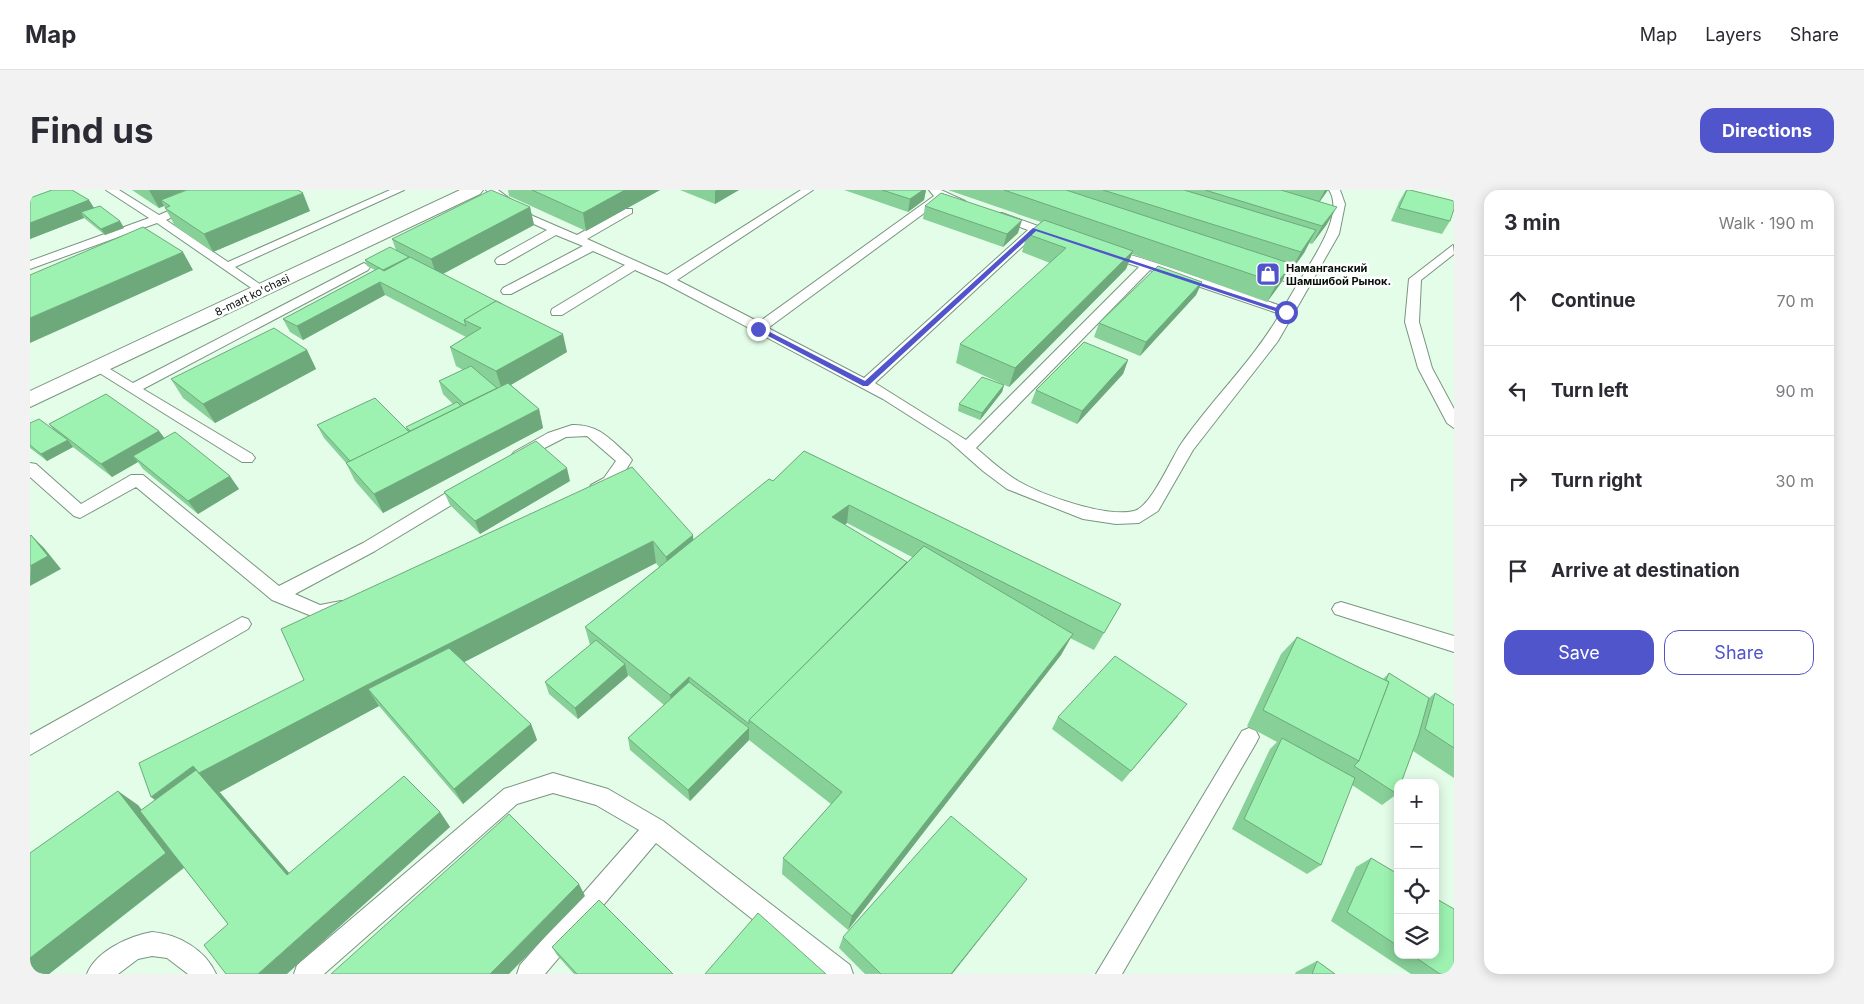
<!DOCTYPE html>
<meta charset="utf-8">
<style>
body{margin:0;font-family:Inter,sans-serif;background:#f2f2f3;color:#2b2b33}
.controls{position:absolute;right:15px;bottom:15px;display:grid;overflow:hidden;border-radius:10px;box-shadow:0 2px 12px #0003}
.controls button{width:45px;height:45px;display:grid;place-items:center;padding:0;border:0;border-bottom:1px solid #e1e1e2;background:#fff;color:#2b2b33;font:25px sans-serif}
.stop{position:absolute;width:15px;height:15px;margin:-11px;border:4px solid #5055cb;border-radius:50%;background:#fff}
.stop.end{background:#5055cb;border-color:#fff;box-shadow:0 1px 5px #0008}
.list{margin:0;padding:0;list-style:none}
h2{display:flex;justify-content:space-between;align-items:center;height:65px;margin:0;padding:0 20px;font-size:21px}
h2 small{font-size:16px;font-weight:400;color:#7c7c81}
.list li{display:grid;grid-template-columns:32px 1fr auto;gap:15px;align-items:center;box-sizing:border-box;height:90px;padding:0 20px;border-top:1px solid #e1e1e2}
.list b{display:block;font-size:19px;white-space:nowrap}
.list em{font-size:16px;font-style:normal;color:#7c7c81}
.actions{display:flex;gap:10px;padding:15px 20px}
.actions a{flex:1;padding:11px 0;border:1px solid #5055cb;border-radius:15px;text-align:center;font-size:18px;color:#5055cb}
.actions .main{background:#5055cb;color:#fff}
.icon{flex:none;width:28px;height:28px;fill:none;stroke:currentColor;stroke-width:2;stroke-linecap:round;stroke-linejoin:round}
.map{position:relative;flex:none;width:1424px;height:784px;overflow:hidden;border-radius:15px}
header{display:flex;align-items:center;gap:30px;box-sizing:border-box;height:70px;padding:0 25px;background:#fff;border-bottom:1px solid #e1e1e2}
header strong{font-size:24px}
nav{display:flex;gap:28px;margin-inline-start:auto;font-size:18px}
.intro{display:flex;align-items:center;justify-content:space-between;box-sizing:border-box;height:120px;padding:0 30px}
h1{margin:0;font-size:35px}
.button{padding:12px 22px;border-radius:15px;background:#5055cb;color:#fff;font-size:18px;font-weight:700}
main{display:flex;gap:30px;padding:0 30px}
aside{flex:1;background:#fff;border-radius:15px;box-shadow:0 2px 12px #0003}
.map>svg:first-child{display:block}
</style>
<header>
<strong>Map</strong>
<nav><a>Map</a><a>Layers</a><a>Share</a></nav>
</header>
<div class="intro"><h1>Find us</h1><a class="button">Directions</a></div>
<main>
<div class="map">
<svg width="1424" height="784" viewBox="0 0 1424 784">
<rect width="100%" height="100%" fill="#e4fde9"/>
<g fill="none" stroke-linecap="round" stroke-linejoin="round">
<g stroke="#78957e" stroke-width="2">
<g id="lane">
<polygon points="76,0 89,0 129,25 186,0 200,0 136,30 198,72 360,0 374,0 205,77 234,97 236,100 230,104 127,33 0,79 0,71 119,28"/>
<path d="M456 0H468L503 26 547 45 594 19H602V23L557 49 637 85 771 0H783L647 90 729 132 904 6 899 0H911L935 11V15L931 16 912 10 738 138 834 188 998 40 964 27V23H972L1030 44V48L1026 49 1007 43 845 193 936 250 1109 77 1073 65V59C1085 56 1230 109 1254 117L1267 95 1229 83 1227 80 1233 76 1271 89C1283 68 1315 24 1299 0H1310L1315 14 1309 44 1248 151 1163 260 1128 321 1109 333 1086 334 1053 329 977 299 953 281 919 251 853 209 634 93 605 80 532 125H522L521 122 522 119 595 75 563 61 481 104H473L471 101 473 98 553 56 526 45 475 74H467L465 71 467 68 517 40 495 30ZM1120 80 1250 124C1222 172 1182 209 1151 254 1141 269 1121 317 1104 321 1076 328 1012 305 988 291 973 282 959 269 946 258Z"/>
<polygon points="1423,55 1424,64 1391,90 1389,132 1402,178 1424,219 1424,238 1417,233 1388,178 1375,132 1379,89"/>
<polygon points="334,73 340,77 338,80 113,199 222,264 225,268 222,272 212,272 63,179 70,175 75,176 103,193"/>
<path d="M542 235C569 234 581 250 599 266L602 270 586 296 567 305 561 303 559 299 561 295 574 288 586 271 557 246 536 247 489 271 484 270 481 266 484 262 518 243Z"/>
<polygon points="0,273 6,274 51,314 101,285 113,285 249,396 333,353 431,294 443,294 445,298 443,302 345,361 265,404 290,415 311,411 317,413 320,418 317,423 289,429 242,410 106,297 50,328 44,326 0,287"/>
<polygon points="1311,412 1424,446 1424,462 1305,424 1302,419 1305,414"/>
<polygon points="212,427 218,429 221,434 218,439 0,565 0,545"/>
<polygon points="1219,538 1226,541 1229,547 1226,553 1092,784 1066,784 1212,541"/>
<polygon points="523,583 578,599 633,631 820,775 823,784 792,784 626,653 515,784 487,784 490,775 609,640 566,615 523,603 487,614 294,784 264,784 267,775 474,599"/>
<path d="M122 742C148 744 176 760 186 784H158L137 768 122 766 108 769 88 784H57C66 761 99 746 122 742Z"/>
</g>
</g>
<g stroke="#78957e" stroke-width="2">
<polygon id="secondary" points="430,0 453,0 450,4 0,217 0,201"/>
</g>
<use href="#lane" fill="#fff" fill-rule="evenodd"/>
<use href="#secondary" fill="#fff" fill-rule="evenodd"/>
</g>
<g fill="#87d098" fill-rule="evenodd">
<polygon points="102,0 156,0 143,5 280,21 183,62 145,36 134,16 129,18"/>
<polygon points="478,0 630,0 556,41 479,6"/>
<polygon points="650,0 709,0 685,14"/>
<polygon points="814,0 896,0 894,10 878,22"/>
<polygon points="918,0 1298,0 1290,11 1297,34 1282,54 1279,53 1274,63 1258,85 1256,84 1251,93 1237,112 1102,64 1096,79 979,197 926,173 930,154 1020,73 992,62 997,44 1011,32"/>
<polygon points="1376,0 1420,31 1412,44 1361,31 1369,12"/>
<polygon points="0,8 59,10 64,18 90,31 94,38 75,45 54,28 0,49"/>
<polygon points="895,16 988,43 973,57 893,29"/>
<polygon points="500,17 504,35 413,84 537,162 481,195 509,219 513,238 353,323 325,291 316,273 294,248 287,235 377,240 376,237 423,214 413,204 409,191 433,180 426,176 420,157 436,147 355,105 273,150 260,142 253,129 345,80 337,76 335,70 366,60 362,49"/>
<polygon points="1172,92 1166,105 1110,166 1064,147 1069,133"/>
<polygon points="277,160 286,179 185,233 153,208 141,189"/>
<polygon points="1098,170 1093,184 1047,234 1001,213 1006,200"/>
<polygon points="974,195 972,202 950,230 928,221 929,214"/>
<polygon points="0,233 24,240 19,234 129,241 134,248 209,299 168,324 113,279 108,272 82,287 43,257 17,271 0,258"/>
<path d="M774 261 1091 414 1064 460 1040 448 1031 465 818 740 752 684 753 668 801 614 719 550 660 611 600 560 598 548 634 515 598 485 548 529 519 504 515 492 560 455 555 437 629 377 626 373 434 472 501 534 507 550 433 614 349 516 190 602 187 599 259 683 410 622 420 637 198 734 154 678 19 784H0L108 615 111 620 125 610 274 490 602 277 664 350 743 291ZM817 333 882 367 877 372 815 335Z"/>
<polygon points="540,291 450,344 420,315 414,302"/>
<polygon points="1267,447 1353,489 1359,483 1399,508 1405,503 1424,515 1424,588 1383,561 1367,604 1352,615 1322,595 1291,675 1277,684 1202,639 1240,559 1247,552 1217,536 1251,464"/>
<polygon points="1148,526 1092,592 1022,539 1028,527"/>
<polygon points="1341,668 1368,684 1368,765 1405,765 1424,784 1381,784 1301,731 1326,677"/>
<polygon points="997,689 922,784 835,784 809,758 813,747"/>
<polygon points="522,757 643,784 544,784 527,765"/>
<polygon points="1287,771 1305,784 1265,784 1266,782"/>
</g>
<g fill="#6ea97c">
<polygon points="119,0 156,0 143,5 146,11 131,10 134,16 129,18"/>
<polygon points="595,0 630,0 556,41 553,23"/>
<polygon points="687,0 709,0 685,14 685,1"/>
<polygon points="893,0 896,0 894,10 878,22 880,9"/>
<polygon points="1295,0 1298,0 1286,17"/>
<polygon points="273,3 280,21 183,62 174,44"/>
<polygon points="59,10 67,23 51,22 54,28 0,49 0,33"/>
<polygon points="500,17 504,35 407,87 401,69"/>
<polygon points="1307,17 1297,34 1282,54 1292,36"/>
<polygon points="992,30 988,43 973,57 977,44"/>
<polygon points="90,31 94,38 75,45 71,39"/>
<polygon points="1286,40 1274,63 1258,85 1271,62"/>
<polygon points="1103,61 1096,79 979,197 985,178"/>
<polygon points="153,62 163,80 0,153 0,128"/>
<polygon points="379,67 381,73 356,87 353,80"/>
<polygon points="1262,74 1251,93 1237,112 1247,93"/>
<polygon points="350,92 355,105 273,150 267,136"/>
<polygon points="1172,92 1166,105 1110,166 1116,152"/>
<polygon points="533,144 537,162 472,200 466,181"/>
<polygon points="277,160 286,179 185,233 173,214"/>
<polygon points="1098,170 1093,184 1047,234 1052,221"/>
<polygon points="974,195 972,202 950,230 952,223"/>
<polygon points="509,219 513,238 353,323 344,304"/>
<polygon points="129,241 139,254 103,266 108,272 82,287 71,274"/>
<polygon points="38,250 43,257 17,271 11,264"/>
<polygon points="537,278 540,291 450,344 445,331"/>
<polygon points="200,286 209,299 168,324 158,311"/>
<polygon points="819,315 817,333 800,345 802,327"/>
<polygon points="1,345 14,358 31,379 0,396"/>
<polygon points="663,345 665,368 639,389 636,367"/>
<polygon points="623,351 626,373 351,515 338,499 349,516 190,602 187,599 272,698 144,625 121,607 163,576 335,496"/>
<polygon points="1043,444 1031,465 818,740 822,726"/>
<polygon points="595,474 598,486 548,529 545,518"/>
<polygon points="659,487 660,504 642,521 640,505"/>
<polygon points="501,534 507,550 433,614 424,599"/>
<polygon points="719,538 719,550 660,611 658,600"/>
<polygon points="88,601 108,615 156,676 19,784 0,784 0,768"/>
<polygon points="410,622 420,637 257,784 228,784"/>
<polygon points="997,689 922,784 921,784"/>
<polygon points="549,694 555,706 479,784 460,784"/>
</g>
<g fill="#9df2b1" stroke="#6ea97c">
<polygon points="22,0 42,0 59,10 0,33 0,8"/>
<polygon points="157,0 268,0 273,3 174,44 135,18 140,16 131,10"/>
<polygon points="461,0 500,17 401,69 362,49"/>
<polygon points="502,0 595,0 553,23"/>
<polygon points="852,0 893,0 880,9"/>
<polygon points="974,0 1036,0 1262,74 1247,93"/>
<polygon points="1073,0 1154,0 1286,40 1271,62"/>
<polygon points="1175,0 1251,0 1307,17 1292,36"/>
<polygon points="1377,0 1380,0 1424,11 1424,19 1420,31 1369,18"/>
<polygon points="911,3 992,30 977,44 895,16"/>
<polygon points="70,16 90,31 71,39 51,22"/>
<polygon points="1014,30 1103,61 985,178 930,154 1036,58 997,44"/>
<polygon points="113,37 153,62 0,128 0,85"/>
<polygon points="360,57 379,67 353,80 335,70"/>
<polygon points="380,67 472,114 466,111 434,130 436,136 350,92 267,136 253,129 349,78 354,81"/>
<polygon points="1128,76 1172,92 1116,152 1069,133"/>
<polygon points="466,111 533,144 466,181 420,157 451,138 434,130"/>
<polygon points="244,138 277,160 173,214 141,189"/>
<polygon points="1054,152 1098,170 1052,221 1006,200"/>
<polygon points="441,176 467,198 434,214 409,191"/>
<polygon points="952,187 974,195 952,223 929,214"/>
<polygon points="478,193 509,219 344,304 316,273"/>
<polygon points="76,204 129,241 71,274 19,234"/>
<polygon points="345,208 379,242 320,271 287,235"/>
<polygon points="427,212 431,216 380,241 376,237"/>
<polygon points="9,229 38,250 11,264 0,255 0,233"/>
<polygon points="145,242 200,286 158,311 103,266"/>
<polygon points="506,251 537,278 445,331 414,302"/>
<polygon points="774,261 1091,414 1074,443 819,315 802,327 877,372 719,530 719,534 659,487 640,505 555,437 739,289 743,291"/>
<polygon points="602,277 663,345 636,367 623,351 335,496 169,583 163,576 121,607 109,573 274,490 251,439"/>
<polygon points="1,345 18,366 0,376 0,346"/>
<polygon points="894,356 1043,444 822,726 753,668 812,602 719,530"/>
<polygon points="1267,447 1359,492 1329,571 1233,520"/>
<polygon points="566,450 595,474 545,518 515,492"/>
<polygon points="419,458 501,534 424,599 338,499"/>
<polygon points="1085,466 1157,514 1101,581 1028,527"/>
<polygon points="1359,483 1399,508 1389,544 1371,593 1368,593 1368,602 1367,604 1324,576 1329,571 1359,492 1356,490"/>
<polygon points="659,492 719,538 658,600 598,548"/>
<polygon points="1405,503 1424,515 1424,558 1395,539"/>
<polygon points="1252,548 1325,588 1291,675 1214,629"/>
<polygon points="166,580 257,685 374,586 410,622 228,784 196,784 174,755 198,734 110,621"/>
<polygon points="88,601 136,663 0,768 0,663"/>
<polygon points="479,624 549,694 460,784 301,784"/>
<polygon points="921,626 997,689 921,784 851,784 813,747"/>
<polygon points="1341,668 1368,684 1368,756 1317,722"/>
<polygon points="1405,708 1424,719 1424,784 1410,784 1382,765 1405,765"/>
<polygon points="569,710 643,784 547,784 522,757"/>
<polygon points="728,723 796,784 675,784"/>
<polygon points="1287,771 1305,784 1282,784"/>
</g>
<polygon fill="#5055cb" points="1003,38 1259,122 1254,124 1006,41 838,196 833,196 725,139 730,137 835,191"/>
<defs>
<g id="shop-square" transform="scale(1.25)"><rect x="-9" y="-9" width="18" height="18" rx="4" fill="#5055cb" stroke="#fff"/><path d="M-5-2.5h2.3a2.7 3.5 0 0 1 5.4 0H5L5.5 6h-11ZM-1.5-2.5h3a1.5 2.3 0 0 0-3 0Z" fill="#fff"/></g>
</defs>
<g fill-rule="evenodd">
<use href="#shop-square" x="1238" y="84"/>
</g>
<g text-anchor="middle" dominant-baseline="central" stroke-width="5" stroke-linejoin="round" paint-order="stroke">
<g font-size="11" font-weight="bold" fill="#061008" stroke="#fff" text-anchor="start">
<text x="1256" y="78">Наманганский<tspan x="1256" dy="13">Шамшибой Рынок.</tspan></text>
</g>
<g font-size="11" fill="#061008" stroke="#fff">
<text transform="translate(222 105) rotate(-26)">8-mart ko'chasi</text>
</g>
</g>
</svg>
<div class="controls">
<button>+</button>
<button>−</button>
<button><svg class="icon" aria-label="locate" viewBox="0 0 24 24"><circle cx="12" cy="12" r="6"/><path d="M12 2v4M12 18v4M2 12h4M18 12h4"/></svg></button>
<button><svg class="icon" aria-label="layers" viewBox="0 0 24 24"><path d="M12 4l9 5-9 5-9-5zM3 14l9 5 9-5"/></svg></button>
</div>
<div class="stop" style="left:1256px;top:122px"></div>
<div class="stop end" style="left:728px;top:139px"></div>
</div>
<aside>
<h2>3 min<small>Walk · 190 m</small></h2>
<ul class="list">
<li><svg class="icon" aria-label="ahead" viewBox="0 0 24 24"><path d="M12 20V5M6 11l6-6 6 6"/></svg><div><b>Continue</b></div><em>70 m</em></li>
<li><svg class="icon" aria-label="left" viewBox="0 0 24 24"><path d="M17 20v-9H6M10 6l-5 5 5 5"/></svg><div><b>Turn left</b></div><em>90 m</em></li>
<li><svg class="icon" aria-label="right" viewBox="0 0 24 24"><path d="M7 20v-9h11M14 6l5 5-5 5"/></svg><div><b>Turn right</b></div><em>30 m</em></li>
<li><svg class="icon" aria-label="arrive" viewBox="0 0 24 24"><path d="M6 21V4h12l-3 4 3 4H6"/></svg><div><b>Arrive at destination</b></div></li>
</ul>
<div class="actions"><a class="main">Save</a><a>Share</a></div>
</aside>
</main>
